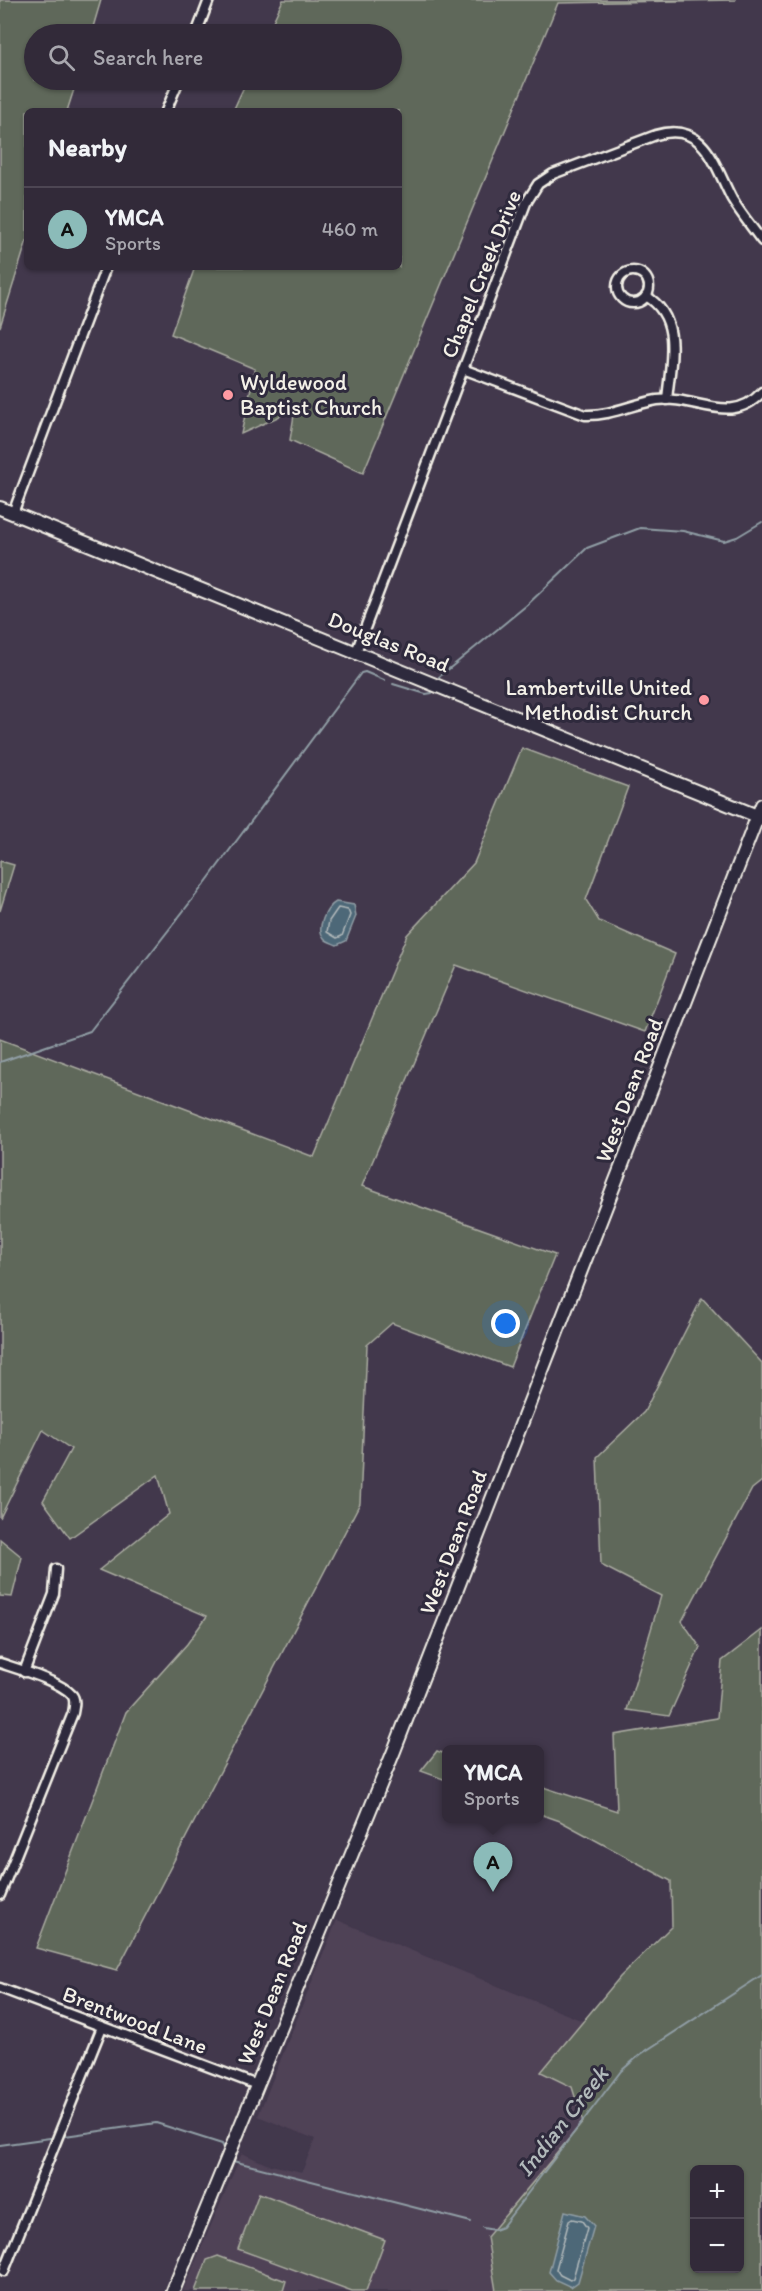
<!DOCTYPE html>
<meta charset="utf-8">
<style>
body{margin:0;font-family:Itim,sans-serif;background:#3a3241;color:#f1f3f6}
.controls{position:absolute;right:18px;bottom:18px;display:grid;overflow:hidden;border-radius:9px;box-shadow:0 2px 4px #0004}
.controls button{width:54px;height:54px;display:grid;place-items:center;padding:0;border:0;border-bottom:2px solid #4d4653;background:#322a39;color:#f1f3f6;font:30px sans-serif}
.you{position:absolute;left:506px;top:1324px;width:21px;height:21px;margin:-15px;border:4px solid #fff;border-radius:50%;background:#1a73e8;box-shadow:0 0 0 9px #1a73e833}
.badge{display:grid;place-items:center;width:39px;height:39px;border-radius:50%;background:#8bbbb9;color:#111;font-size:20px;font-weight:700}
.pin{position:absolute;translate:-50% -50px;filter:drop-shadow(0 2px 3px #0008)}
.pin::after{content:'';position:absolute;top:32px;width:21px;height:18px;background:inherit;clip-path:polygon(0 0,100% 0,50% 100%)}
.popup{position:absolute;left:442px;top:1745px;width:102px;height:78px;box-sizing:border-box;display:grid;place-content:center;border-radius:9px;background:#322a39;filter:drop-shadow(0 2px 4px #0005);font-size:20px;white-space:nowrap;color:#a8a7ae}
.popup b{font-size:22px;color:#f1f3f6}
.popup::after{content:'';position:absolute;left:50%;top:100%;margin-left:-12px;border:12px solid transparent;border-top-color:#322a39}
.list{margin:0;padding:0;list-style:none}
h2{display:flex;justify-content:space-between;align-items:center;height:78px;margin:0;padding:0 24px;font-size:26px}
h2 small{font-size:20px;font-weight:400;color:#a8a7ae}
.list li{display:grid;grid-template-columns:39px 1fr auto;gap:18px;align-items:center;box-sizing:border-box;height:84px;padding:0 24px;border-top:2px solid #4d4653}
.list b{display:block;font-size:22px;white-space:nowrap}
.list p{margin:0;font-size:20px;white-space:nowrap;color:#a8a7ae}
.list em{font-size:20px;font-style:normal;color:#a8a7ae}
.icon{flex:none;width:33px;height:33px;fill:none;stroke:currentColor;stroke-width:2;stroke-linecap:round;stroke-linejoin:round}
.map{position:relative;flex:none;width:762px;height:2291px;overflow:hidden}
.search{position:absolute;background:#322a39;box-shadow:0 2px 4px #0004;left:24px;top:24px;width:378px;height:66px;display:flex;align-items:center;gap:15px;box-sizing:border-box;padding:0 21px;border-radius:33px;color:#a8a7ae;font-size:22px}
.panel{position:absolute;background:#322a39;box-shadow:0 2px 4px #0004;left:24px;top:108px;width:378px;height:162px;border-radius:9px}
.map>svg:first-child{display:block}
</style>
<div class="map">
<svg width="762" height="2291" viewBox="0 0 762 2291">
<rect width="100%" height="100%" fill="#42384c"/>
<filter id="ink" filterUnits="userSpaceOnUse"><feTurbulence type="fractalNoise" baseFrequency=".0167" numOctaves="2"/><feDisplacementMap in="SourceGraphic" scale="12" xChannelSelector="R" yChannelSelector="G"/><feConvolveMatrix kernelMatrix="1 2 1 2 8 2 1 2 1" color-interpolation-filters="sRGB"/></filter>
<g filter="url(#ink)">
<path fill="#504257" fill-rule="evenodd" d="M761 1877 762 2291H183L242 2153 266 2164 302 2172 315 2139 258 2116 337 1920 595 2026ZM694 2170H740V2268H694Z"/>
<g fill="#5f675a" stroke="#aaaca1" stroke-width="1.5" fill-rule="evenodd">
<polygon points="0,0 101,0 91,34 34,34 34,80 77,80 67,111 27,111 27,240 0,327"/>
<polygon points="283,0 736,0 558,3 363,473 290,440 295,409 241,434 255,369 171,334 195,267 399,267 399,111 233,111 247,80 392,80 392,34 267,34"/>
<polygon points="522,748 628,787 586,900 599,921 675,954 645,1032 456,965 362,1186 555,1255 510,1367 392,1323 367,1345 360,1503 117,1970 36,1948 126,1712 187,1644 207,1616 99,1570 169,1514 158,1475 70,1538 43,1501 71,1449 43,1430 0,1518 0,1039 314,1157 407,935 474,863"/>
<polygon points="0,861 14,865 0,911"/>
<polygon points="702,1298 762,1363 762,1481 752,1489 682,1621 700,1647 669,1716 627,1710 661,1596 601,1565 597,1457 644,1412"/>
<polygon points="0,1539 22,1557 12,1597 0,1596"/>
<path d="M762 1630V2291H496L487 2237 583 2122 572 2087 541 2072 620 1977 672 1926 671 1881 560 1821 540 1814V1786L617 1811 614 1735 717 1718 722 1661ZM694 2170H740V2268H694Z"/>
<polygon points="437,1751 446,1754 446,1780 421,1771"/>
<polygon points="259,2193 385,2240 366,2291 352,2291 238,2249"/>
<polygon points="218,2256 286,2281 283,2291 195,2291 207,2260"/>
</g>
<g fill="#4e6778" stroke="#909ea5" stroke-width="1.5">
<path d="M336 902 354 905 356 916 346 941 337 945C333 943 327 942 324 938 315 928 327 907 336 902Z"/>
<polygon points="565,2211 585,2216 594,2226 578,2282 571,2287 556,2280 549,2272"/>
</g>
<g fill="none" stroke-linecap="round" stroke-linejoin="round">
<g stroke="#b2babb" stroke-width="1.5">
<polygon points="338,908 348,910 350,915 342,936 337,938 327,932 329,921"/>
<polygon points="572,2219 582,2221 587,2228 573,2278 570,2280 560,2275 556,2269 569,2221"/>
</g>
<g stroke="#909ea5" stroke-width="2">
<polyline points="439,677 527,605 587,548 640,528 683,531 724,541 737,537 762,522"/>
<polyline points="393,684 426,694 432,693"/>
<polyline points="0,1062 90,1031 206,882 361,673 365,672 384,680"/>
<polyline points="65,2136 156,2123 222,2144 224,2148"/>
<polyline points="0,2145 50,2138"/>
<polyline points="233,2161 471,2222"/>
<polyline points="483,2228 494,2230 502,2227 621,2071 641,2054 762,1975"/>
</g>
<g stroke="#f4f1e8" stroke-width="13">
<g id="street">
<polyline points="196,34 209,0"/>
<polyline points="166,111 179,80"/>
<circle cx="633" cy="287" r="16"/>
<path d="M646 296C683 318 670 364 667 400"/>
<path d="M463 369 585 415C610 416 633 404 657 400 695 395 731 427 762 392"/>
<polyline points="13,513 106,267"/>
<path d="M356 652 526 203 538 184 553 174 656 135C705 120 715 167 732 199 741 214 752 227 762 241"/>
<path d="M0 1663C18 1669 60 1681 72 1695 76 1700 74 1707 73 1713L0 1895"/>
<polyline points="24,1672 54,1594 56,1569"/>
<polyline points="0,1988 257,2085"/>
<polyline points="4,2271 102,2027"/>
</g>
</g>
<g stroke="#f4f1e8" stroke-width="16">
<g id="secondary">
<polyline points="0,508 762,818"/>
<polyline points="173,2291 394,1751 762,805"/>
</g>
</g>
<use href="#street" stroke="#2f2a3d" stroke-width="8"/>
<use href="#secondary" stroke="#2f2a3d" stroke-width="12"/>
</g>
</g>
<g fill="#ff9aa2" stroke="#2f2a3d" stroke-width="2">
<circle cx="228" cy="395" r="6"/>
<circle cx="704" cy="700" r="6"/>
</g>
<g text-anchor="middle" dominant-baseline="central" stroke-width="6" stroke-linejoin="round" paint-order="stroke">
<g font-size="22" fill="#f4f1e8" stroke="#2f2a3d">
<text transform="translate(481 274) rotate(-68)">Chapel Creek Drive</text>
<text transform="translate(389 642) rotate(22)">Douglas Road</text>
<text transform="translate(629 1090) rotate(-69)">West Dean Road</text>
<text transform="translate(453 1542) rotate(-69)">West Dean Road</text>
<text transform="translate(272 1993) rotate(-68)">West Dean Road</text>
<text transform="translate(135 2020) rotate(21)">Brentwood Lane</text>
</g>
<g font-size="22" fill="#f4f1e8" stroke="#2f2a3d" text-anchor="start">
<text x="240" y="382">Wyldewood<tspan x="240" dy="25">Baptist Church</tspan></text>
<text x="692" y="687" text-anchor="end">Lambertville United<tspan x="692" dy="25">Methodist Church</tspan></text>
</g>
<g font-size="24" font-style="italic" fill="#b2babb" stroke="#2f2a3d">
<text transform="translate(562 2121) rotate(-52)">Indian Creek</text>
</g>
</g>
</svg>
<div class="controls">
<button>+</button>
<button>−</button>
</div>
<div class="you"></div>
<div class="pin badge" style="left:493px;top:1892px">A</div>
<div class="popup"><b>YMCA</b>Sports</div>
<div class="search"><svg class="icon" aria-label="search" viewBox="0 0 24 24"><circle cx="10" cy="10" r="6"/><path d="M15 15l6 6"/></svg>Search here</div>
<section class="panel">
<h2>Nearby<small></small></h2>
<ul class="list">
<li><span class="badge">A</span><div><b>YMCA</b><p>Sports</p></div><em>460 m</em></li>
</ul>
</section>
</div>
